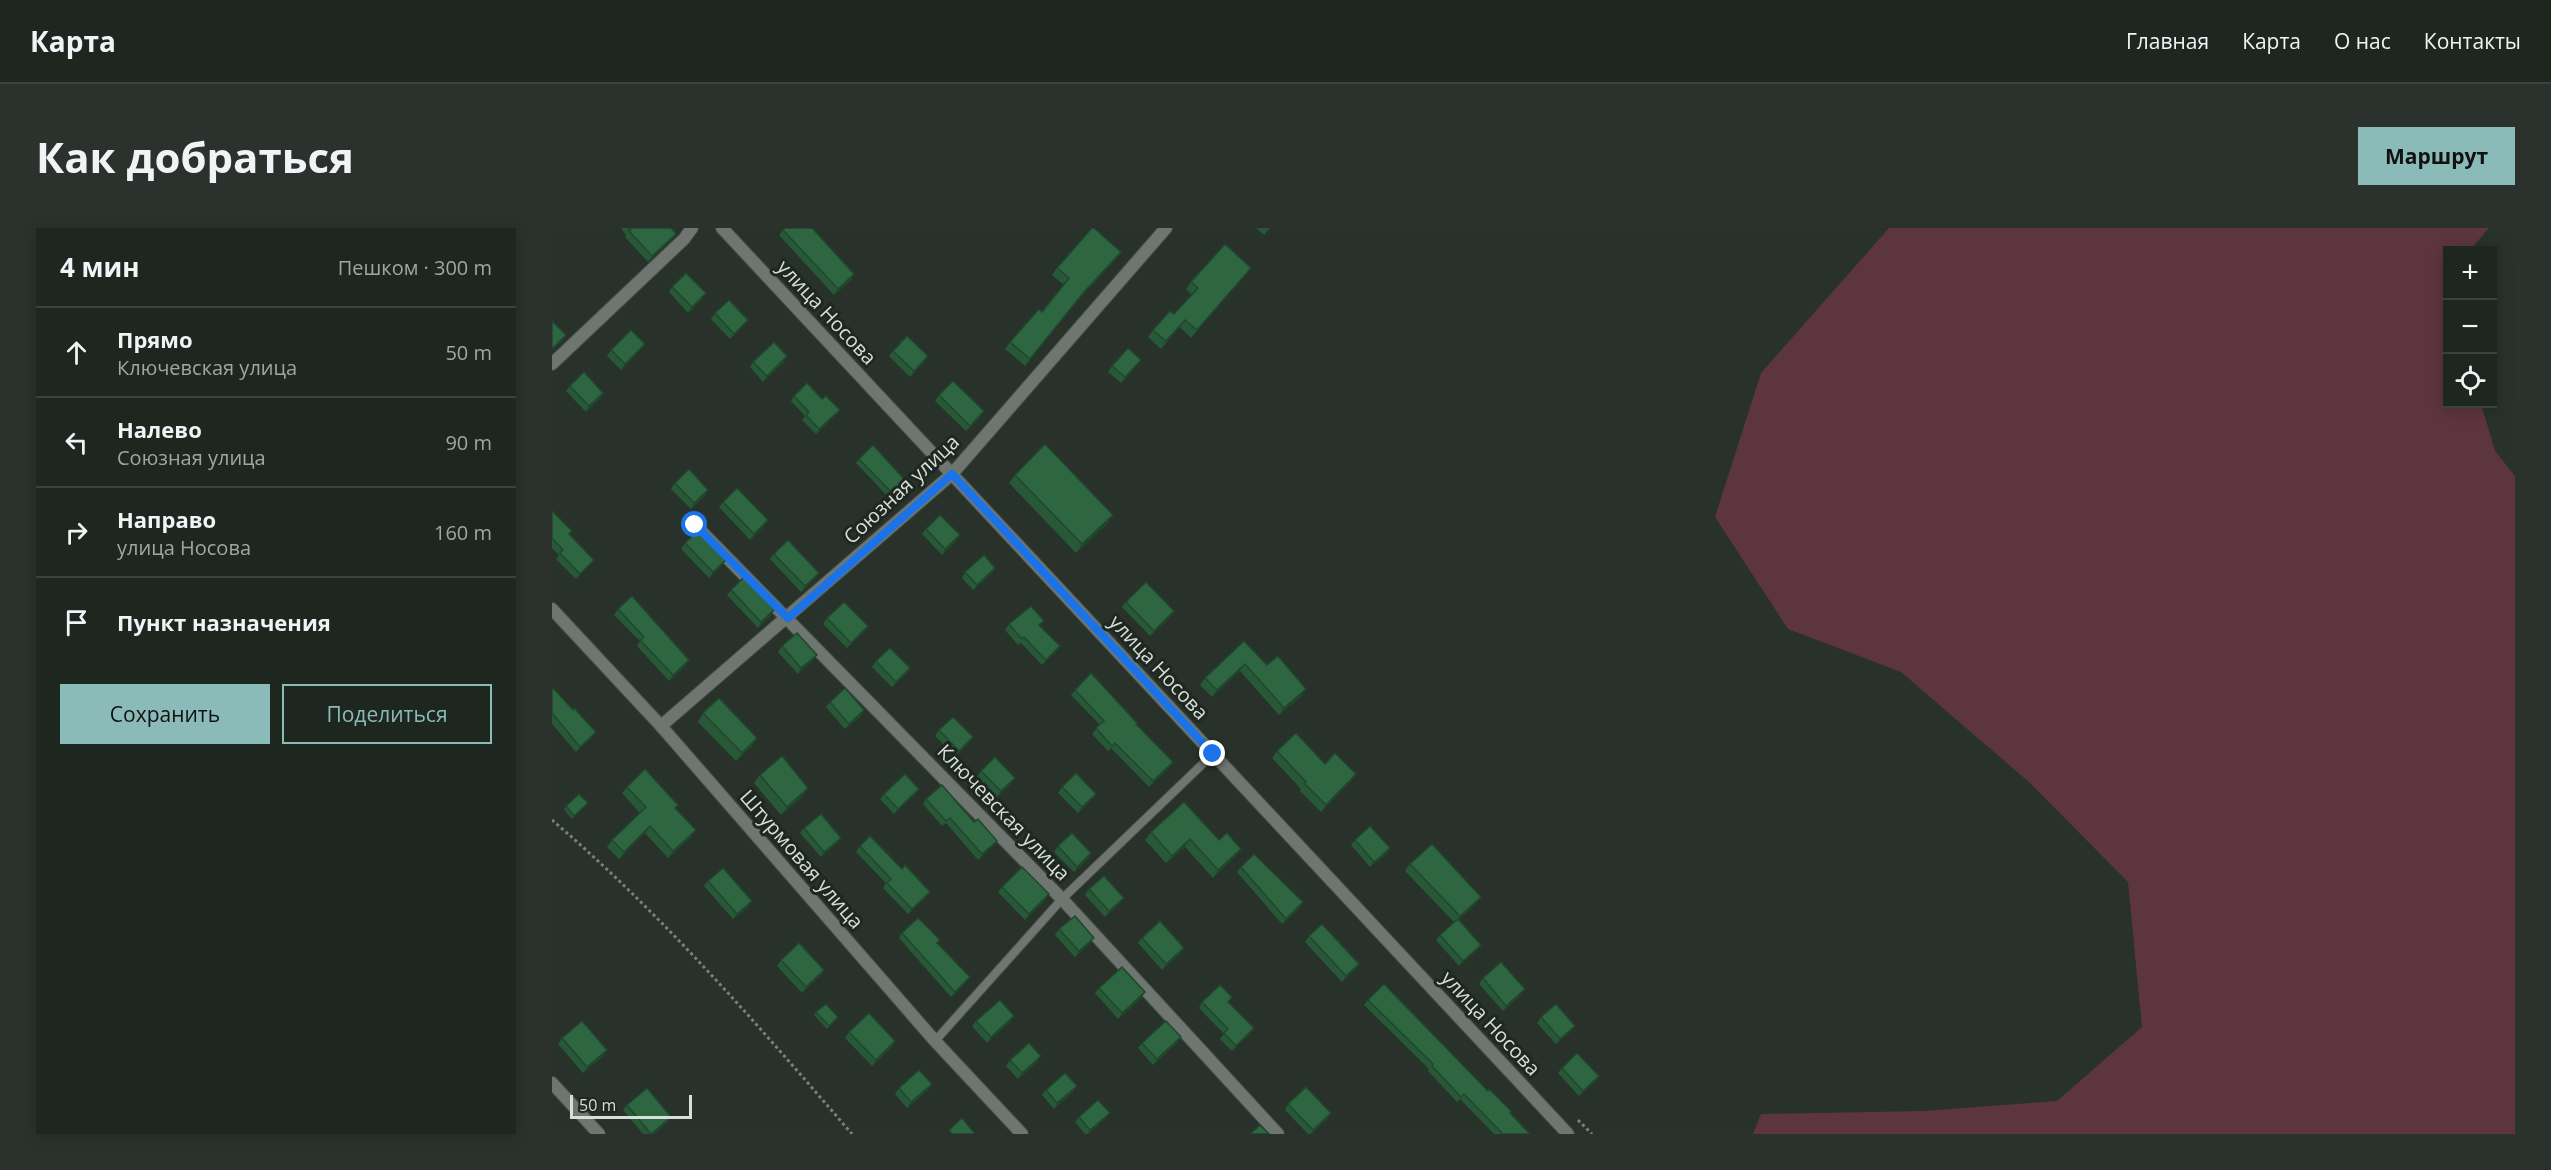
<!DOCTYPE html>
<html lang="ru">
<meta charset="utf-8">
<style>
body{margin:0;font-family:"Open Sans",sans-serif;background:#2b322d;color:#f1f3f6}
.controls{position:absolute;right:18px;top:18px;display:grid;overflow:hidden;border-radius:0px;box-shadow:0 3px 15px #0003}
.controls button{width:54px;height:54px;display:grid;place-items:center;padding:0;border:0;border-bottom:2px solid #3c433e;background:#1e2620;color:#f1f3f6;font:30px sans-serif}
.scale{position:absolute;left:18px;bottom:15px;width:122px;box-sizing:border-box;padding-left:6px;border:3px solid #d8dfda;border-top:0;font-size:16px;line-height:21px;white-space:nowrap;color:#d8dfda;-webkit-text-stroke:4px #1e2821;paint-order:stroke}
.stop{position:absolute;width:18px;height:18px;margin:-14px;border:4px solid #1a73e8;border-radius:50%;background:#fff}
.stop.end{background:#1a73e8;border-color:#fff;box-shadow:0 2px 6px #0008}
.list{margin:0;padding:0;list-style:none}
h2{display:flex;justify-content:space-between;align-items:center;height:78px;margin:0;padding:0 24px;font-size:26px}
h2 small{font-size:20px;font-weight:400;color:#a1a5a5}
.list li{display:grid;grid-template-columns:39px 1fr auto;gap:18px;align-items:center;box-sizing:border-box;height:90px;padding:0 24px;border-top:2px solid #3c433e}
.list b{display:block;font-size:22px;white-space:nowrap}
.list p{margin:0;font-size:20px;white-space:nowrap;color:#a1a5a5}
.list em{font-size:20px;font-style:normal;color:#a1a5a5}
.actions{display:flex;gap:12px;padding:18px 24px}
.actions a{flex:1;padding:14px 0;border:2px solid #8bbbb9;border-radius:0px;text-align:center;font-size:21px;color:#8bbbb9}
.actions .main{background:#8bbbb9;color:#111}
.icon{flex:none;width:33px;height:33px;fill:none;stroke:currentColor;stroke-width:2;stroke-linecap:round;stroke-linejoin:round}
.map{position:relative;flex:none;width:1963px;height:906px;overflow:hidden;border-radius:0px}
header{display:flex;align-items:center;gap:36px;box-sizing:border-box;height:84px;padding:0 30px;background:#1e2620;border-bottom:2px solid #3c433e}
header strong{font-size:28px}
nav{display:flex;gap:33px;margin-inline-start:auto;font-size:21px}
.intro{display:flex;align-items:center;justify-content:space-between;box-sizing:border-box;height:144px;padding:0 36px}
h1{margin:0;font-size:42px}
.button{padding:15px 27px;border-radius:0px;background:#8bbbb9;color:#111;font-size:21px;font-weight:700}
main{display:flex;gap:36px;padding:0 36px}
aside{flex:1;background:#1e2620;border-radius:0px;box-shadow:0 3px 15px #0003}
.map>svg:first-child{display:block}
</style>
<header>
<strong>Карта</strong>
<nav><a>Главная</a><a>Карта</a><a>О нас</a><a>Контакты</a></nav>
</header>
<div class="intro"><h1>Как добраться</h1><a class="button">Маршрут</a></div>
<main>
<aside>
<h2>4 мин<small>Пешком · 300 m</small></h2>
<ul class="list">
<li><svg class="icon" aria-label="ahead" viewBox="0 0 24 24"><path d="M12 20V5M6 11l6-6 6 6"/></svg><div><b>Прямо</b><p>Ключевская улица</p></div><em>50 m</em></li>
<li><svg class="icon" aria-label="left" viewBox="0 0 24 24"><path d="M17 20v-9H6M10 6l-5 5 5 5"/></svg><div><b>Налево</b><p>Союзная улица</p></div><em>90 m</em></li>
<li><svg class="icon" aria-label="right" viewBox="0 0 24 24"><path d="M7 20v-9h11M14 6l5 5-5 5"/></svg><div><b>Направо</b><p>улица Носова</p></div><em>160 m</em></li>
<li><svg class="icon" aria-label="arrive" viewBox="0 0 24 24"><path d="M6 21V4h12l-3 4 3 4H6"/></svg><div><b>Пункт назначения</b></div></li>
</ul>
<div class="actions"><a class="main">Сохранить</a><a>Поделиться</a></div>
</aside>
<div class="map">
<svg width="1963" height="906" viewBox="0 0 1963 906">
<rect width="100%" height="100%" fill="#28322a"/>
<polygon fill="#5d3540" points="1337,0 1937,0 1918,22 1896,22 1895,50 1892,54 1896,66 1896,176 1929,176 1943,223 1963,248 1963,906 1201,906 1209,886 1372,883 1505,873 1590,799 1576,654 1477,554 1349,444 1236,401 1163,289 1209,145"/>
<g fill="none" stroke-linecap="round" stroke-linejoin="round">
<g stroke="#444e46" stroke-width="10">
<polyline id="lane" points="383,813 510,671 661,526"/>
</g>
<g stroke="#444e46" stroke-width="14">
<g id="street">
<polyline points="170,0 1016,906"/>
<polyline points="0,136 132,11 140,0"/>
<polyline points="143,297 510,671 726,906"/>
<polyline points="0,381 109,498 383,813 470,906"/>
<polyline points="109,498 400,246 614,0"/>
<polyline points="0,855 47,906"/>
</g>
</g>
<g stroke="#78817a" stroke-width="3" stroke-dasharray="3 3" stroke-linecap="butt">
<path d="M0 592C110 686 206 797 300 906"/>
<polyline points="1026,892 1040,906"/>
</g>
<use href="#lane" stroke="#6f7571" stroke-width="8"/>
<use href="#street" stroke="#6f7571" stroke-width="12"/>
</g>
<g fill="#275837">
<polygon points="69,0 119,0 124,6 120,11 96,34 73,9 74,7"/>
<polygon points="704,0 718,0 712,7"/>
<polygon points="231,2 302,46 299,52 282,67 227,7"/>
<polygon points="569,24 564,31 527,71 473,138 453,121 458,114 490,84 512,57 500,47 505,40"/>
<polygon points="699,40 639,110 628,99 609,121 596,109 601,102 622,86 640,67 634,61 639,54"/>
<polygon points="120,59 150,71 136,85 117,64"/>
<polygon points="163,85 192,97 178,111 159,91"/>
<polygon points="89,121 69,142 55,128 59,122"/>
<polygon points="341,123 372,134 358,149 337,128"/>
<polygon points="235,128 232,134 211,154 198,139 201,134"/>
<polygon points="589,132 569,155 556,144 560,138"/>
<polygon points="18,158 51,165 48,170 34,184 14,163"/>
<polygon points="387,167 432,183 428,189 414,203 383,173"/>
<polygon points="242,168 270,171 288,182 264,206 250,192 253,188 239,173"/>
<polygon points="307,231 357,265 344,277 304,235"/>
<polygon points="463,247 556,295 524,325 457,255"/>
<polygon points="123,255 156,262 153,267 139,281 119,261"/>
<polygon points="171,274 216,292 212,298 198,312 167,279"/>
<polygon points="0,283 20,303 17,307 42,332 38,337 24,351 4,331 7,327 0,320"/>
<polygon points="374,301 404,313 390,327 370,306"/>
<polygon points="133,315 170,337 157,350 129,321"/>
<polygon points="222,326 263,350 249,364 218,331"/>
<polygon points="443,340 440,345 421,362 410,350 413,344"/>
<polygon points="179,362 219,387 206,400 175,367"/>
<polygon points="574,374 622,383 618,389 598,408 570,379"/>
<polygon points="66,381 137,432 134,437 117,453 85,418 88,413 62,387"/>
<polygon points="275,390 312,404 295,420 271,396"/>
<polygon points="457,396 488,398 508,418 504,424 490,437 469,415 466,417 453,402"/>
<polygon points="692,413 715,437 750,468 727,487 688,443 660,469 648,457 653,450"/>
<polygon points="230,418 261,432 246,446 226,424"/>
<polygon points="324,433 358,440 354,446 340,459 320,439"/>
<polygon points="0,459 40,509 24,524 0,496"/>
<polygon points="523,462 584,496 621,534 617,540 597,559 559,520 556,523 540,506 548,497 519,467"/>
<polygon points="278,474 309,488 293,501 274,479"/>
<polygon points="151,485 205,510 200,518 184,533 146,494"/>
<polygon points="387,502 421,509 417,515 403,528 383,508"/>
<polygon points="725,523 773,536 804,546 799,553 769,584 748,563 749,561 720,530"/>
<polygon points="429,543 459,555 445,569 425,549"/>
<polygon points="208,547 251,568 229,587 202,555"/>
<polygon points="75,559 123,580 139,609 116,630 93,605 67,631 55,619 60,612 88,585 70,565"/>
<polygon points="510,559 544,566 540,571 526,585 506,565"/>
<polygon points="332,566 363,566 342,586 328,571"/>
<polygon points="374,571 422,594 445,613 441,618 426,632 394,595 390,598 371,576"/>
<polygon points="36,575 20,591 12,581 14,578"/>
<polygon points="252,600 289,610 285,615 269,629 248,605"/>
<polygon points="599,604 667,612 689,621 684,628 661,650 633,619 614,635 593,612"/>
<polygon points="803,612 838,620 834,626 818,639 799,617"/>
<polygon points="308,618 350,641 374,669 356,686 331,660 334,655 304,624"/>
<polygon points="506,618 539,625 536,631 522,644 502,624"/>
<polygon points="858,636 929,669 923,677 907,691 929,717 925,722 907,738 884,712 888,707 902,694 853,643"/>
<polygon points="689,639 748,680 730,696 685,644"/>
<polygon points="156,653 200,673 196,679 181,691 152,658"/>
<polygon points="450,659 493,672 473,692 446,664"/>
<polygon points="537,661 568,675 553,689 533,667"/>
<polygon points="507,701 538,715 523,729 503,707"/>
<polygon points="350,705 388,712 386,715 414,754 399,769 347,710"/>
<polygon points="757,708 807,736 803,742 790,754 753,714"/>
<polygon points="590,710 628,726 610,742 586,715"/>
<polygon points="229,732 272,742 268,748 250,765 225,738"/>
<polygon points="931,750 973,761 969,767 951,783 927,756"/>
<polygon points="547,760 593,764 589,770 566,791 543,765"/>
<polygon points="816,772 936,863 978,906 942,906 908,871 905,874 876,843 877,841 812,777"/>
<polygon points="650,774 677,775 698,806 680,823 668,811 672,806 647,780"/>
<polygon points="264,784 284,792 275,801 262,787"/>
<polygon points="989,789 1023,798 1019,803 1004,816 985,795"/>
<polygon points="424,793 458,794 435,815 420,798"/>
<polygon points="297,804 340,819 320,838 293,810"/>
<polygon points="629,809 625,815 601,837 586,820 590,815"/>
<polygon points="10,810 51,828 31,845 6,816"/>
<polygon points="458,832 485,834 466,851 454,838"/>
<polygon points="1010,840 1047,848 1043,854 1027,868 1006,845"/>
<polygon points="380,856 376,862 355,880 343,866 347,860"/>
<polygon points="494,862 521,864 502,881 490,867"/>
<polygon points="736,876 779,885 775,891 759,906 756,906 733,882"/>
<polygon points="75,877 119,889 116,894 102,906 91,906 71,882"/>
<polygon points="527,889 554,890 536,906 533,906 523,894"/>
</g>
<g fill="#20472d">
<polygon points="124,6 120,11 96,34 100,28"/>
<polygon points="569,24 564,31 527,71 473,138 532,64"/>
<polygon points="699,40 639,110 645,102"/>
<polygon points="302,46 299,52 282,67 286,61"/>
<polygon points="154,65 150,71 136,85 140,79"/>
<polygon points="196,92 192,97 178,111 182,106"/>
<polygon points="633,92 628,99 609,121 614,113"/>
<polygon points="14,107 10,113 0,122 0,121"/>
<polygon points="93,116 89,121 69,142 73,136"/>
<polygon points="235,128 232,134 211,154 215,148"/>
<polygon points="376,128 372,134 358,149 362,143"/>
<polygon points="51,165 48,170 34,184 37,178"/>
<polygon points="288,182 264,206 267,201"/>
<polygon points="432,183 428,189 414,203 418,198"/>
<polygon points="360,260 357,265 344,277 348,273"/>
<polygon points="156,262 153,267 139,281 142,275"/>
<polygon points="561,287 556,295 524,325 530,316"/>
<polygon points="216,292 212,298 198,312 202,306"/>
<polygon points="408,307 404,313 390,327 393,321"/>
<polygon points="42,332 38,337 24,351 28,346"/>
<polygon points="174,332 170,337 157,350 161,344"/>
<polygon points="443,340 440,345 421,362 425,357"/>
<polygon points="267,345 263,350 249,364 253,358"/>
<polygon points="223,381 219,387 206,400 209,394"/>
<polygon points="622,383 618,389 598,408 602,403"/>
<polygon points="316,398 312,404 295,420 299,415"/>
<polygon points="508,418 504,424 490,437 494,432"/>
<polygon points="265,427 261,432 246,446 249,440"/>
<polygon points="137,432 134,437 117,453 121,447"/>
<polygon points="693,436 688,443 660,469 665,462"/>
<polygon points="358,440 354,446 340,459 344,454"/>
<polygon points="754,461 750,468 727,487 732,480"/>
<polygon points="312,482 309,488 293,501 297,496"/>
<polygon points="44,504 40,509 24,524 28,519"/>
<polygon points="421,509 417,515 403,528 407,523"/>
<polygon points="205,510 200,518 184,533 190,525"/>
<polygon points="621,534 617,540 597,559 601,553"/>
<polygon points="804,546 799,553 769,584 774,577"/>
<polygon points="463,550 459,555 445,569 449,563"/>
<polygon points="256,560 251,568 229,587 235,579"/>
<polygon points="367,561 363,566 342,586 346,581"/>
<polygon points="544,566 540,571 526,585 530,579"/>
<polygon points="98,598 93,605 67,631 72,624"/>
<polygon points="144,602 139,609 116,630 121,623"/>
<polygon points="289,610 285,615 269,629 272,624"/>
<polygon points="638,611 633,619 614,635 620,628"/>
<polygon points="445,613 441,618 426,632 430,626"/>
<polygon points="838,620 834,626 818,639 822,634"/>
<polygon points="689,621 684,628 661,650 666,642"/>
<polygon points="539,625 536,631 522,644 525,639"/>
<polygon points="378,664 374,669 356,686 360,681"/>
<polygon points="497,666 493,672 473,692 477,686"/>
<polygon points="929,669 923,677 903,695 908,688"/>
<polygon points="572,670 568,675 553,689 557,683"/>
<polygon points="200,673 196,679 181,691 185,686"/>
<polygon points="751,674 748,680 730,696 734,691"/>
<polygon points="542,710 538,715 523,729 527,723"/>
<polygon points="929,717 925,722 907,738 911,733"/>
<polygon points="632,720 628,726 610,742 614,736"/>
<polygon points="807,736 803,742 790,754 794,748"/>
<polygon points="272,742 268,748 250,765 254,759"/>
<polygon points="418,749 414,754 399,769 403,764"/>
<polygon points="973,761 969,767 951,783 954,778"/>
<polygon points="593,764 589,770 566,791 570,785"/>
<polygon points="462,788 458,794 435,815 439,809"/>
<polygon points="1023,798 1019,803 1004,816 1008,811"/>
<polygon points="702,800 698,806 680,823 684,818"/>
<polygon points="629,809 625,815 601,837 605,831"/>
<polygon points="343,813 340,819 320,838 324,832"/>
<polygon points="55,822 51,828 31,845 35,839"/>
<polygon points="489,828 485,834 466,851 470,845"/>
<polygon points="1047,848 1043,854 1027,868 1031,863"/>
<polygon points="380,856 376,862 355,880 359,874"/>
<polygon points="525,858 521,864 502,881 505,875"/>
<polygon points="558,885 554,890 536,906 538,902"/>
<polygon points="779,885 775,891 758,906 761,902"/>
<polygon points="119,889 116,894 102,906 99,906"/>
</g>
<g fill="#2d6640" stroke="#20472d" stroke-width="1.5">
<polygon points="77,0 119,0 124,6 100,28 77,3 79,2"/>
<polygon points="233,0 260,0 302,46 286,61 231,2"/>
<polygon points="540,0 542,0 569,24 532,64 478,131 458,114 487,81 490,84 517,50 505,40"/>
<polygon points="673,16 699,40 645,102 633,92 614,113 601,102 618,83 622,86 646,60 639,54"/>
<polygon points="134,45 154,65 140,79 120,59"/>
<polygon points="177,72 196,92 182,106 163,85"/>
<polygon points="0,93 14,107 0,121"/>
<polygon points="79,102 93,116 73,136 59,122"/>
<polygon points="355,108 376,128 362,143 341,123"/>
<polygon points="222,114 235,128 215,148 201,134"/>
<polygon points="576,120 589,132 573,149 560,138"/>
<polygon points="32,144 51,165 37,178 18,158"/>
<polygon points="401,153 432,183 418,198 387,167"/>
<polygon points="255,155 270,171 274,168 288,182 267,201 254,187 257,184 242,168"/>
<polygon points="493,216 561,287 530,316 463,247"/>
<polygon points="321,217 360,260 348,273 307,231"/>
<polygon points="137,241 156,262 142,275 123,255"/>
<polygon points="185,260 216,292 202,306 171,274"/>
<polygon points="0,283 20,303 17,306 42,332 28,346 8,325 11,322 0,310"/>
<polygon points="388,287 408,307 393,321 374,301"/>
<polygon points="146,303 174,332 161,344 133,315"/>
<polygon points="236,312 267,345 253,358 222,326"/>
<polygon points="432,327 443,340 425,357 413,344"/>
<polygon points="192,349 223,381 209,394 179,362"/>
<polygon points="594,354 622,383 602,403 574,374"/>
<polygon points="80,368 137,432 121,447 88,412 92,409 66,381"/>
<polygon points="292,374 316,398 299,415 275,390"/>
<polygon points="479,378 492,393 487,397 508,418 494,432 472,409 470,411 457,396"/>
<polygon points="245,405 265,427 249,440 230,418"/>
<polygon points="692,413 715,437 726,428 754,461 732,480 693,436 665,462 653,450"/>
<polygon points="338,420 358,440 344,454 324,433"/>
<polygon points="539,445 585,495 584,496 621,534 601,553 563,515 560,518 544,500 552,493 523,462"/>
<polygon points="0,459 21,482 22,480 44,504 28,519 0,485"/>
<polygon points="293,460 312,482 297,496 278,474"/>
<polygon points="167,470 205,510 190,525 151,485"/>
<polygon points="401,489 421,509 407,523 387,502"/>
<polygon points="744,505 773,536 783,525 804,546 774,577 753,556 754,554 725,523"/>
<polygon points="230,528 256,560 235,579 208,547"/>
<polygon points="443,529 463,550 449,563 429,543"/>
<polygon points="93,541 126,577 123,580 144,602 121,623 98,598 72,624 60,612 94,579 75,559"/>
<polygon points="524,545 544,566 530,579 510,559"/>
<polygon points="353,546 367,561 346,581 332,566"/>
<polygon points="390,557 422,594 426,591 445,613 430,626 398,590 394,593 374,571"/>
<polygon points="27,566 36,575 22,588 14,578"/>
<polygon points="632,574 667,612 675,605 689,621 666,642 638,611 620,628 599,604"/>
<polygon points="269,586 289,610 272,624 252,600"/>
<polygon points="818,598 838,620 822,634 803,612"/>
<polygon points="520,605 539,625 525,639 506,618"/>
<polygon points="318,608 350,641 353,637 378,664 360,681 335,655 339,651 308,618"/>
<polygon points="880,616 929,669 908,688 858,636"/>
<polygon points="702,626 751,674 734,691 689,639"/>
<polygon points="470,639 497,666 477,686 450,659"/>
<polygon points="171,640 200,673 185,686 156,653"/>
<polygon points="552,648 572,670 557,683 537,661"/>
<polygon points="523,688 542,710 527,723 507,701"/>
<polygon points="366,690 388,712 385,715 418,749 403,764 350,705"/>
<polygon points="906,691 929,717 911,733 888,707"/>
<polygon points="608,693 632,720 614,736 590,710"/>
<polygon points="770,696 807,736 794,748 757,708"/>
<polygon points="247,715 272,742 254,759 229,732"/>
<polygon points="949,734 973,761 954,778 931,750"/>
<polygon points="570,739 593,764 570,785 547,760"/>
<polygon points="832,756 936,863 937,861 960,884 958,885 978,906 951,906 912,866 909,869 880,838 881,836 816,772"/>
<polygon points="668,757 680,769 676,774 702,800 684,818 672,805 676,801 650,774"/>
<polygon points="448,772 462,788 439,809 424,793"/>
<polygon points="274,776 286,789 277,798 264,784"/>
<polygon points="1004,776 1023,798 1008,811 989,789"/>
<polygon points="317,785 343,813 324,832 297,804"/>
<polygon points="30,793 55,822 35,839 10,810"/>
<polygon points="614,793 629,809 605,831 590,815"/>
<polygon points="477,815 489,828 470,845 458,832"/>
<polygon points="1025,825 1047,848 1031,863 1010,840"/>
<polygon points="367,842 380,856 359,874 347,860"/>
<polygon points="513,845 525,858 505,875 494,862"/>
<polygon points="754,859 779,885 761,902 736,876"/>
<polygon points="95,860 119,889 99,906 75,877"/>
<polygon points="546,872 558,885 538,902 527,889"/>
<polygon points="410,890 423,906 400,906 397,902"/>
<polygon points="708,897 717,906 698,906"/>
</g>
<g fill="none" stroke-linecap="round" stroke-linejoin="round">
<polyline stroke="#1a73e8" stroke-width="8" points="143,297 236,390 400,246 661,526"/>
</g>
<g text-anchor="middle" dominant-baseline="central" stroke-width="6" stroke-linejoin="round" paint-order="stroke">
<g font-size="20" fill="#d8dfda" stroke="#1e2821">
<text transform="translate(275 84) rotate(47)">улица Носова</text>
<text transform="translate(349 261) rotate(-43)">Союзная улица</text>
<text transform="translate(607 439) rotate(47)">улица Носова</text>
<text transform="translate(452 584) rotate(46)">Ключевская улица</text>
<text transform="translate(250 631) rotate(49)">Штурмовая улица</text>
<text transform="translate(939 795) rotate(47)">улица Носова</text>
</g>
</g>
</svg>
<div class="controls">
<button>+</button>
<button>−</button>
<button><svg class="icon" aria-label="locate" viewBox="0 0 24 24"><circle cx="12" cy="12" r="6"/><path d="M12 2v4M12 18v4M2 12h4M18 12h4"/></svg></button>
</div>
<div class="scale">50 m</div>
<div class="stop" style="left:143px;top:297px"></div>
<div class="stop end" style="left:661px;top:526px"></div>
</div>
</main>
